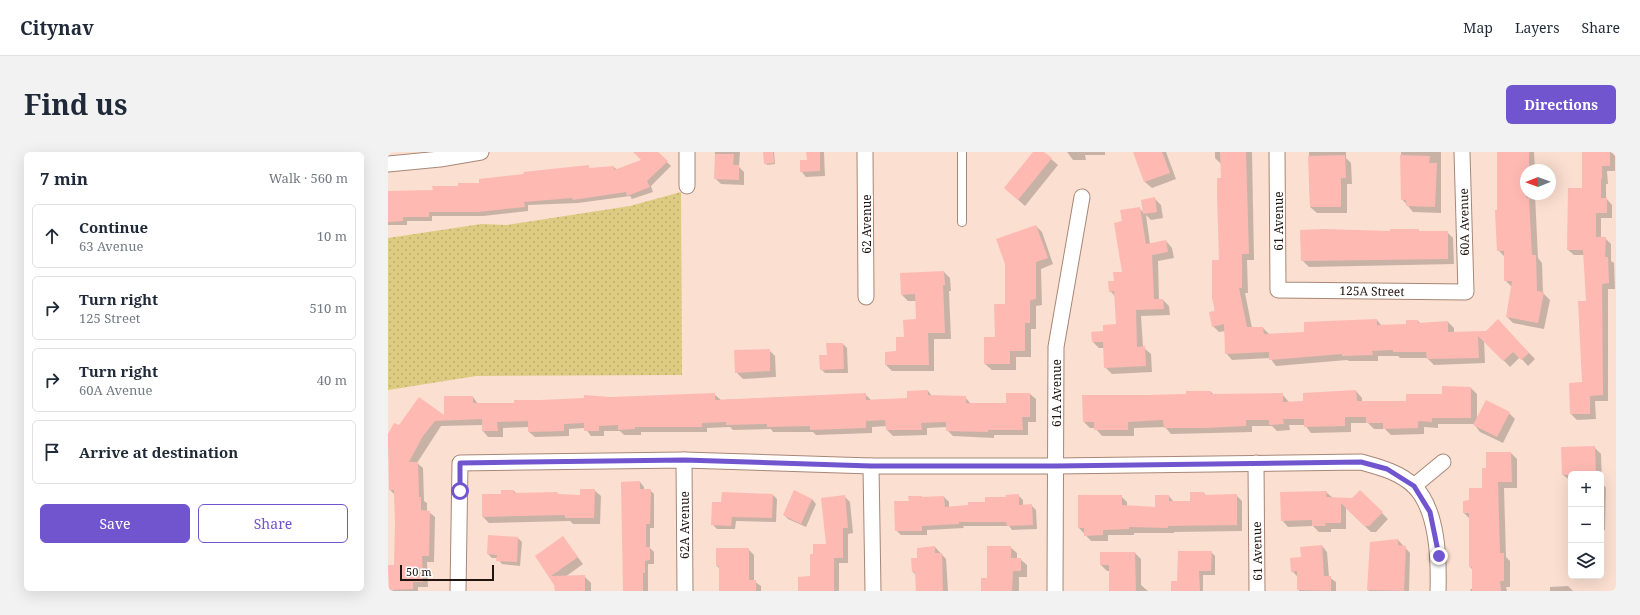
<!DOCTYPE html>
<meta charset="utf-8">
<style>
body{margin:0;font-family:"Noto Serif",serif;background:#f2f2f3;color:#1f2937}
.controls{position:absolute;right:12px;bottom:12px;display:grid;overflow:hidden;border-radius:6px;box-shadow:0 4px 16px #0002}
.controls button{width:36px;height:36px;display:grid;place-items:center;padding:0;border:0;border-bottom:1px solid #e0e1e3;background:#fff;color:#1f2937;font:20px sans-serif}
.compass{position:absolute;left:1132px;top:12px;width:36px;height:36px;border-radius:50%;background:#fff;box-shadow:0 4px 16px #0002;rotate:269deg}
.scale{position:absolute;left:12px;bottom:10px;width:94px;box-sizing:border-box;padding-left:4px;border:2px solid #22150f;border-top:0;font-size:11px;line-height:14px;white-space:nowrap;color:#22150f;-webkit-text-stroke:3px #fff;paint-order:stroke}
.stop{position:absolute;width:12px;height:12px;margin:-9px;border:3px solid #7155cf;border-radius:50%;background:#fff}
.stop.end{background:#7155cf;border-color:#fff;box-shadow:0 1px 4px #0008}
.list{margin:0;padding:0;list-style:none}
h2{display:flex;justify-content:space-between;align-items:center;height:52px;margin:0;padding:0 16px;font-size:17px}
h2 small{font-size:13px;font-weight:400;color:#747a83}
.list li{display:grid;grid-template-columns:26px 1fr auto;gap:12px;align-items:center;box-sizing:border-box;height:64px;margin:0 8px 8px;padding:0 8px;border:1px solid #e0e1e3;border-radius:6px}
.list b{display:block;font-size:15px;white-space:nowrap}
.list p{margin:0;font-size:13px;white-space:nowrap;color:#747a83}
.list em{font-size:13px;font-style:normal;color:#747a83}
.actions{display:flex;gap:8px;padding:12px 16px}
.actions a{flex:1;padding:9px 0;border:1px solid #7155cf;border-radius:6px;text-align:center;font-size:14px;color:#7155cf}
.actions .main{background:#7155cf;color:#fff}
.icon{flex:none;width:22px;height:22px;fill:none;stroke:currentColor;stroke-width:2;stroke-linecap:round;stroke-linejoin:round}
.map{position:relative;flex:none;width:1228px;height:439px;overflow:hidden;border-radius:6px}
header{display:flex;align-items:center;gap:24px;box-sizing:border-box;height:56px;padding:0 20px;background:#fff;border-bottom:1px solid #e0e1e3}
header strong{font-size:19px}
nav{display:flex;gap:22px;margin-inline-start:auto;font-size:14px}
.intro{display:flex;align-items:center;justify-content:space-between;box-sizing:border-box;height:96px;padding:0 24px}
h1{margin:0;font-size:28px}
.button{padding:10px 18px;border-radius:6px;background:#7155cf;color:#fff;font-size:14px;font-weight:700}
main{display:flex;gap:24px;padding:0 24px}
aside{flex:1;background:#fff;border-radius:6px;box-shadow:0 4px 16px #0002}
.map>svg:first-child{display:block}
</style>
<header>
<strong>Citynav</strong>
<nav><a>Map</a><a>Layers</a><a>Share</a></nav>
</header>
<div class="intro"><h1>Find us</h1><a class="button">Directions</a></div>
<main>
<aside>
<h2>7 min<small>Walk · 560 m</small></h2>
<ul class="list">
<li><svg class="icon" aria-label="ahead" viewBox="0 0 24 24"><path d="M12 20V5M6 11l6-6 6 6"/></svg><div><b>Continue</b><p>63 Avenue</p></div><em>10 m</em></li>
<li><svg class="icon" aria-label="right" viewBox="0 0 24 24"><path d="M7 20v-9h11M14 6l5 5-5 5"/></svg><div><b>Turn right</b><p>125 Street</p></div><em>510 m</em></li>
<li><svg class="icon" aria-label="right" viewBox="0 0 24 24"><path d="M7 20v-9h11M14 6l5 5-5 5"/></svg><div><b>Turn right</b><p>60A Avenue</p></div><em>40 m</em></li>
<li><svg class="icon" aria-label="arrive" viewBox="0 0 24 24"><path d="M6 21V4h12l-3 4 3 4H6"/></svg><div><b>Arrive at destination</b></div></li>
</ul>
<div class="actions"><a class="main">Save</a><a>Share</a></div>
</aside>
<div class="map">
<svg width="1228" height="439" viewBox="0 0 1228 439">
<defs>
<pattern id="green-dots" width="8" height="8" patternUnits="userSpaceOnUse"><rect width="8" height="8" fill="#ddcb82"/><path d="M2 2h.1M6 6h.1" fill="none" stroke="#bdad6f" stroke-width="1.8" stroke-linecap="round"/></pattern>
</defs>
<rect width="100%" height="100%" fill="#fbdfd0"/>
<polygon fill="url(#green-dots)" points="293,40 294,223 88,224 0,238 0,86 93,72 118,73 242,54"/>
<g fill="#0003">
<polygon points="248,0 269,0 283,14 263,34 265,40 244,47 242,44 190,51 140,53 140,59 95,64 44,64 44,69 19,69 19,73 0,73 0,40 46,39 200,15 203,17 226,15 229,18 255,9"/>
<polygon points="327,0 352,0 351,15 356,20 356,33 333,32 327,26"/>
<polygon points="376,0 386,0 387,12 379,13 377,11"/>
<polygon points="419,0 436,0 437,24 418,25 413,19 420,9"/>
<polygon points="647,0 655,0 670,13 637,54 617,36"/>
<polygon points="679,0 717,0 717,3 697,3 698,8 685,8"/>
<polygon points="746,0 778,0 788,27 764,36 757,30"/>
<polygon points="827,0 864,0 866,108 859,108 860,141 857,141 864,176 875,176 881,182 918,181 989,168 994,174 1019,173 1030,169 1033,172 1060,170 1066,176 1066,181 1098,180 1116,175 1147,207 1140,214 1132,205 1122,215 1096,188 1097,211 1046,213 1039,206 1012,206 1010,204 990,204 990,209 961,209 959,208 888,214 882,206 844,208 838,201 838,179 831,180 825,174 832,109 834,27 833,12 827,6"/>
<polygon points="921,0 958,0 958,6 963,11 964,32 959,32 959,61 929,61 922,55"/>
<polygon points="1013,0 1053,0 1053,61 1025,60 1014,47"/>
<polygon points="1110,0 1146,0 1147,18 1138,18 1138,42 1147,42 1150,106 1154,111 1155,141 1162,148 1156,177 1125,171 1119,165 1124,135 1117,128 1117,105 1110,98"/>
<polygon points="1195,0 1223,0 1227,4 1227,19 1219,19 1220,32 1218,32 1218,46 1224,53 1224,66 1213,66 1213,86 1217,86 1223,92 1223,109 1226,111 1227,137 1220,137 1220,249 1207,249 1208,267 1189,268 1183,262 1195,231 1199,150 1196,103 1186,103 1180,98 1195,37"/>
<polygon points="767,47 773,53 775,66 763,68 758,63 762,92 778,89 784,96 786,106 770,109 771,148 775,148 781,154 782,163 753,164 755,195 763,202 764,220 724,222 717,215 716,196 711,196 705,190 716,180 729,173 728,145 722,139 735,121 735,70 751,56 756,61"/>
<polygon points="648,74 654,80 665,112 653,117 654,153 648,154 648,177 643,177 643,205 628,205 628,218 604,218 597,212"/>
<polygon points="1030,78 1033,80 1059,80 1065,86 1066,112 921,115 914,108 1003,80"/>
<polygon points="556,120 562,126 563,139 561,139 563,187 546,187 546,219 504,219 498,213 510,200 529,168 528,149 520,149 514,143"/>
<polygon points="440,192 455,192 459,196 460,221 437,221 433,217 440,204"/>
<polygon points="381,198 387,204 388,225 355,227 348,220"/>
<polygon points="1083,236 1089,242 1089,268 1121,261 1127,267 1115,291 1092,280 1086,272 1050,272 1050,276 1036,275 1036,282 1003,283 997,277 986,277 980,271 963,271 963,280 923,281 917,273 901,273 902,278 889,279 884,274 864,274 864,280 783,282 777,275 746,276 746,284 714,284 707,276 702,276 696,270 799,242 823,240 826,243 894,242 901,250 917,250 968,239 974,246 974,250 1019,250"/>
<polygon points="540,239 545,245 577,245 583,252 619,252 642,242 648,247 648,270 640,270 640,283 606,283 606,286 565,284 559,278 559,275 539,276 539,283 505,284 499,278 499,274 484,275 484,281 428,283 425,280 385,280 383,277 345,278 342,275 319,276 319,280 253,280 253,283 236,283 232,279 216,279 216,284 203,284 197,276 181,277 181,284 147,285 141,280 141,275 115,276 115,285 100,285 95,279 95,273 53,274 29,311 35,316 36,349 39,351 39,360 41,360 47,365 46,410 39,410 40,435 30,435 30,439 2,439 1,414 7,414 7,343 2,338 0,284 7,272 11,274 57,265 85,245 90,252 127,252 222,246 326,242 333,248 477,242 483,248 520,247"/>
<polygon points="1207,296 1213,302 1214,331 1218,336 1217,378 1213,378 1213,322 1183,322 1183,329 1175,323"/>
<polygon points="1123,301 1129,307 1129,336 1116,336 1118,405 1122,409 1122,435 1118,435 1119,439 1083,439 1082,437 1085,437 1085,418 1082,415 1082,367 1076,361 1082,349 1095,337 1099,317"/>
<polygon points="252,330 256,335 256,338 262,338 266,342 266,376 262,376 262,396 266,400 266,412 260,412 260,439 237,439"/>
<polygon points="206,338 213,344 212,372 185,372 182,369 101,371 95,365 114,343 126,339 129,342 193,344"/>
<polygon points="972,339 1000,367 988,380 983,380 958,356 958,377 943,377 943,380 931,380 925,374 900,375 894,368 938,340 945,346 965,346"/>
<polygon points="406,340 424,347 428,352 418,375 400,367 396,363"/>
<polygon points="816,341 818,344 848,343 854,349 854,379 786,380 786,381 746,381 746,383 720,383 720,389 703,389 691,376 733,344 739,350 739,355 768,357 781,344 786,350 803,350"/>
<polygon points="385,343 389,347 388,370 348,369 347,377 329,377 324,372 334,351"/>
<polygon points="630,343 635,348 635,353 643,353 648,358 649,377 624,378 621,374 575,374 576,376 539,378 539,383 513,383 508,378 522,350 535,346 556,345 561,350 561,355 581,354"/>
<polygon points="456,344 462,350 465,381 460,382 460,411 451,411 451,439 411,439 423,425 426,403 439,393"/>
<polygon points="130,386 134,390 132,414 114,412 109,406 104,406 100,402"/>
<polygon points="175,386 195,412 177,425 196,424 203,431 203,439 168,439 167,433 148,404"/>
<polygon points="1010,388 1022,401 1021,439 981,439 980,438"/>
<polygon points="934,394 939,400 941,425 948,430 948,439 911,439 910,425 904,419 914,406"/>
<polygon points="547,395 558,407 560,439 529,439 528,423 525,420 531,407"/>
<polygon points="622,395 629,401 629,407 632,407 639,413 639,425 631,425 631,439 594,439 600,427"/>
<polygon points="329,397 360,397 366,403 366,429 373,434 373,439 332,439 332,417 329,414"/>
<polygon points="823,400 827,404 827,423 815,423 815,439 784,439 790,430"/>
<polygon points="747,401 753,407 753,433 760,439 722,439 722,419 719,419 713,413"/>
<polygon points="1180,434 1185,439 1162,439 1162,435"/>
</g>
<g fill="#feb9b3">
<polygon points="245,0 270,0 280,9 259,29 262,35 239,44 238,40 185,48 184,46 136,50 137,55 90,60 41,60 41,65 15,65 15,69 0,70 0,39 45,38 44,34 70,34 70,31 91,31 91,27 136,22 135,20 201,13 201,16 226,14 226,18 253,8"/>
<polygon points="375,0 385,0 386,11 376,12"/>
<polygon points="418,0 432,0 432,19 412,20 412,8 419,8"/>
<polygon points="645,0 656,0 664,6 630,48 616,36"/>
<polygon points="745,0 774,0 782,21 756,30"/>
<polygon points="832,0 858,0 861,102 854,102 854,136 851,136 859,175 875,175 876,182 916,180 916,170 989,167 989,173 1018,172 1018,168 1030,168 1030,171 1060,169 1060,180 1098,179 1110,167 1141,201 1133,208 1125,200 1115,209 1090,184 1091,206 1039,207 1038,200 1005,200 1005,198 984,199 985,203 954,204 954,202 881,208 881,200 837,202 836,172 824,175 821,160 827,159 824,146 824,108 831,108 829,44 829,26 833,26"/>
<polygon points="1109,0 1141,0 1141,18 1138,18 1138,46 1141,46 1144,103 1148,103 1149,139 1156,140 1150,171 1118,165 1124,129 1116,129 1116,99 1109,99 1107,58 1109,58"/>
<polygon points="1194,0 1222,0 1222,14 1214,14 1214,27 1213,27 1213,46 1219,46 1219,61 1208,61 1208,85 1218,85 1217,105 1220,105 1221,131 1214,132 1215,243 1202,244 1202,262 1182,262 1181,231 1194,230 1190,149 1198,149 1195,98 1179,98 1180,36 1194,36"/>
<polygon points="327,2 346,2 345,13 351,13 351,28 326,27"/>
<polygon points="957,3 958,26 953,26 953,55 922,55 920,4"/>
<polygon points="1012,3 1042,4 1041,11 1049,11 1047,55 1018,54 1018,48 1013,48"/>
<polygon points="767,45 769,60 755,62 753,48"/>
<polygon points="752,55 758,92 778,88 780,100 764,103 766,147 775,147 776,157 748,158 749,195 757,194 758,214 716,216 715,190 704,190 703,180 715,179 715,173 728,172 726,139 721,140 720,129 726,129 725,120 734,120 726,71 734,69 732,58"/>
<polygon points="648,73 660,106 648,110 648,147 642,148 642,171 637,171 637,199 622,199 622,212 596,212 596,185 607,185 606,152 617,152 617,112 608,87"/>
<polygon points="936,77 1002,79 1002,77 1031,77 1031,79 1060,79 1060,107 913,109 912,78"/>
<polygon points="556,119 557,133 555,133 557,181 540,181 541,213 497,213 497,200 508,199 508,185 516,185 515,168 528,167 527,142 513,143 512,121"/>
<polygon points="438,191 455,191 456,217 432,218 431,203 439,203"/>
<polygon points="382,197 382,219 347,221 346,198"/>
<polygon points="1054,234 1083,235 1083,266 1044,266 1044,270 1030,269 1030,276 995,277 995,271 978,271 978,265 957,265 957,274 916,275 916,267 895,267 896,272 881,273 881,268 858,268 858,274 817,276 776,276 775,268 740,270 740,278 706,278 706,270 695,270 694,243 758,243 798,242 798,239 823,239 823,242 895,241 895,250 915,249 915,241 968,238 969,249 1018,249 1018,242 1054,242"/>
<polygon points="540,238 540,243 578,244 578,251 618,251 618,241 642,241 642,265 634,265 635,278 600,278 600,280 558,279 558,270 533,271 534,278 498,278 497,268 478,269 478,276 422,278 422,274 379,275 379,272 338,273 338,270 314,271 314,275 247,275 247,277 230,278 230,273 211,274 211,279 196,279 196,271 176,272 176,279 140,280 140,269 109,270 110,279 94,279 94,267 47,269 35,284 21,310 30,310 31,345 33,345 33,358 42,359 41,404 34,404 35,430 25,430 25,437 1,438 0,413 6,413 7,372 6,338 1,338 0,282 6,271 11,273 31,245 56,263 56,244 85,244 85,251 126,251 126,248 152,248 196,246 196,243 222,245 327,241 327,248 478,241 478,248 519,246 519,239"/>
<polygon points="1098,248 1122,260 1109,285 1085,273"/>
<polygon points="1207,294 1208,322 1174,323 1173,295"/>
<polygon points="1098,300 1123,300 1124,330 1110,330 1112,401 1116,401 1116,429 1112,429 1113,439 1084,439 1084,415 1081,415 1081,361 1075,361 1075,349 1081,348 1081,336 1094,336 1094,316 1098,316"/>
<polygon points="252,329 252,337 263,337 262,372 258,372 258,395 262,395 262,408 257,409 257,421 255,421 255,439 235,439 233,330"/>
<polygon points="192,337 207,337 206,366 177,366 177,363 94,365 94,342 113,342 113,338 126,338 126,341 169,340 170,342 192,343"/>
<polygon points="406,338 424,347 413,372 395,363"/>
<polygon points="972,338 995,360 981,374 976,374 953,351 953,371 937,371 938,374 924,374 924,368 893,369 892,340 939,339 938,345 964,346"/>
<polygon points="334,340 385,342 384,366 344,365 343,374 323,373 324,350 333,350"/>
<polygon points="802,340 816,340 816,343 849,342 849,373 780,374 780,376 741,375 741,377 715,378 715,383 696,384 696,376 690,376 690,343 734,343 734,353 767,355 767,343 781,343 781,349 802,349"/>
<polygon points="631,342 631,353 644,352 645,373 619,374 618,370 571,370 571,372 534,374 534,379 507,379 506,349 521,349 520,344 534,344 534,345 556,344 557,355 580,353 580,350 597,350 597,345 618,345 617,343"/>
<polygon points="457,343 460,376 455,376 455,406 446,406 446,439 410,439 410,425 422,424 422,402 425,402 425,392 438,392 433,346"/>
<polygon points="100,383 130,385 129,410 108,409 109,403 99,402"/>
<polygon points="175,384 190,405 163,424 197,423 197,439 167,439 166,433 147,404"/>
<polygon points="1010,387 1010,393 1018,394 1016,439 979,438 982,390"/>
<polygon points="934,393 936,424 943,424 943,439 909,438 909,419 903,420 902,406 913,405 912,395"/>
<polygon points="547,394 547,401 554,401 555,439 528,439 527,420 524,420 523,406 529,406 529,396"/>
<polygon points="599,394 623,394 623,406 633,406 633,419 625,419 624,439 593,439 593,426 599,426"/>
<polygon points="328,396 361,396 361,428 368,428 368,439 331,439 331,414 328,414"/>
<polygon points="790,399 824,399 823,419 811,419 812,439 783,439 783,429 789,429"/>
<polygon points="712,400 747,400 748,439 721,439 721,413 712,413"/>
</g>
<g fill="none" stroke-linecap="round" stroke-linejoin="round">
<g stroke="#a88777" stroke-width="10">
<polyline id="service" points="574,70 574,0"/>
</g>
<g stroke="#a88777" stroke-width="17">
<g id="minor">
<polyline points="299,0 299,34"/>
<polyline points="477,0 478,145"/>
<polyline points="889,0 890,138 1078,140 1074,0"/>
<polyline points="0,12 52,7 93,0"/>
<polyline points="296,308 297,439"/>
<polyline points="868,311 869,439"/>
<polyline points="483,314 485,439"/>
<polyline points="1026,334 1055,310"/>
<path d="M70 439 72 311 296 308 483 314H668L973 310C991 315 1011 320 1026 334 1050 358 1051 407 1050 439"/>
<polyline points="667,439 668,195 694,45"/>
</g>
</g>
<use href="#service" stroke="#fff" stroke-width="8"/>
<use href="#minor" stroke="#fff" stroke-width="15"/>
</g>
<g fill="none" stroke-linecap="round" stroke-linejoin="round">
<polyline stroke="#7155cf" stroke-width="5" points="72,339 72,311 296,308 483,314 668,314 973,310 999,317 1026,334 1042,360 1051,404"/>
</g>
<g text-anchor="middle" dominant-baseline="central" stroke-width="4" stroke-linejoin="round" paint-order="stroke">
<g font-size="12" fill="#22150f" stroke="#fff">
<text transform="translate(890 69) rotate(-90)">61 Avenue</text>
<text transform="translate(1076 70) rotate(-91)">60A Avenue</text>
<text transform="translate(478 72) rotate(-90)">62 Avenue</text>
<text transform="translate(984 139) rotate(1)">125A Street</text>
<text transform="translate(668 241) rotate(-90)">61A Avenue</text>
<text transform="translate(296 373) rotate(-90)">62A Avenue</text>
<text transform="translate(869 399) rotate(-91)">61 Avenue</text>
</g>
</g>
</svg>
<div class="controls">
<button>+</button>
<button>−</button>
<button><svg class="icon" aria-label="layers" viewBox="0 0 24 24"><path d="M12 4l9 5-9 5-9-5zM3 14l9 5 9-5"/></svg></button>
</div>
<svg class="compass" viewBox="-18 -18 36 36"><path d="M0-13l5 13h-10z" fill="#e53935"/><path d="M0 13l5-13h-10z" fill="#747a83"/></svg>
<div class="scale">50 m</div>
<div class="stop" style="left:72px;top:339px"></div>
<div class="stop end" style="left:1051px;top:404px"></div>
</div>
</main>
